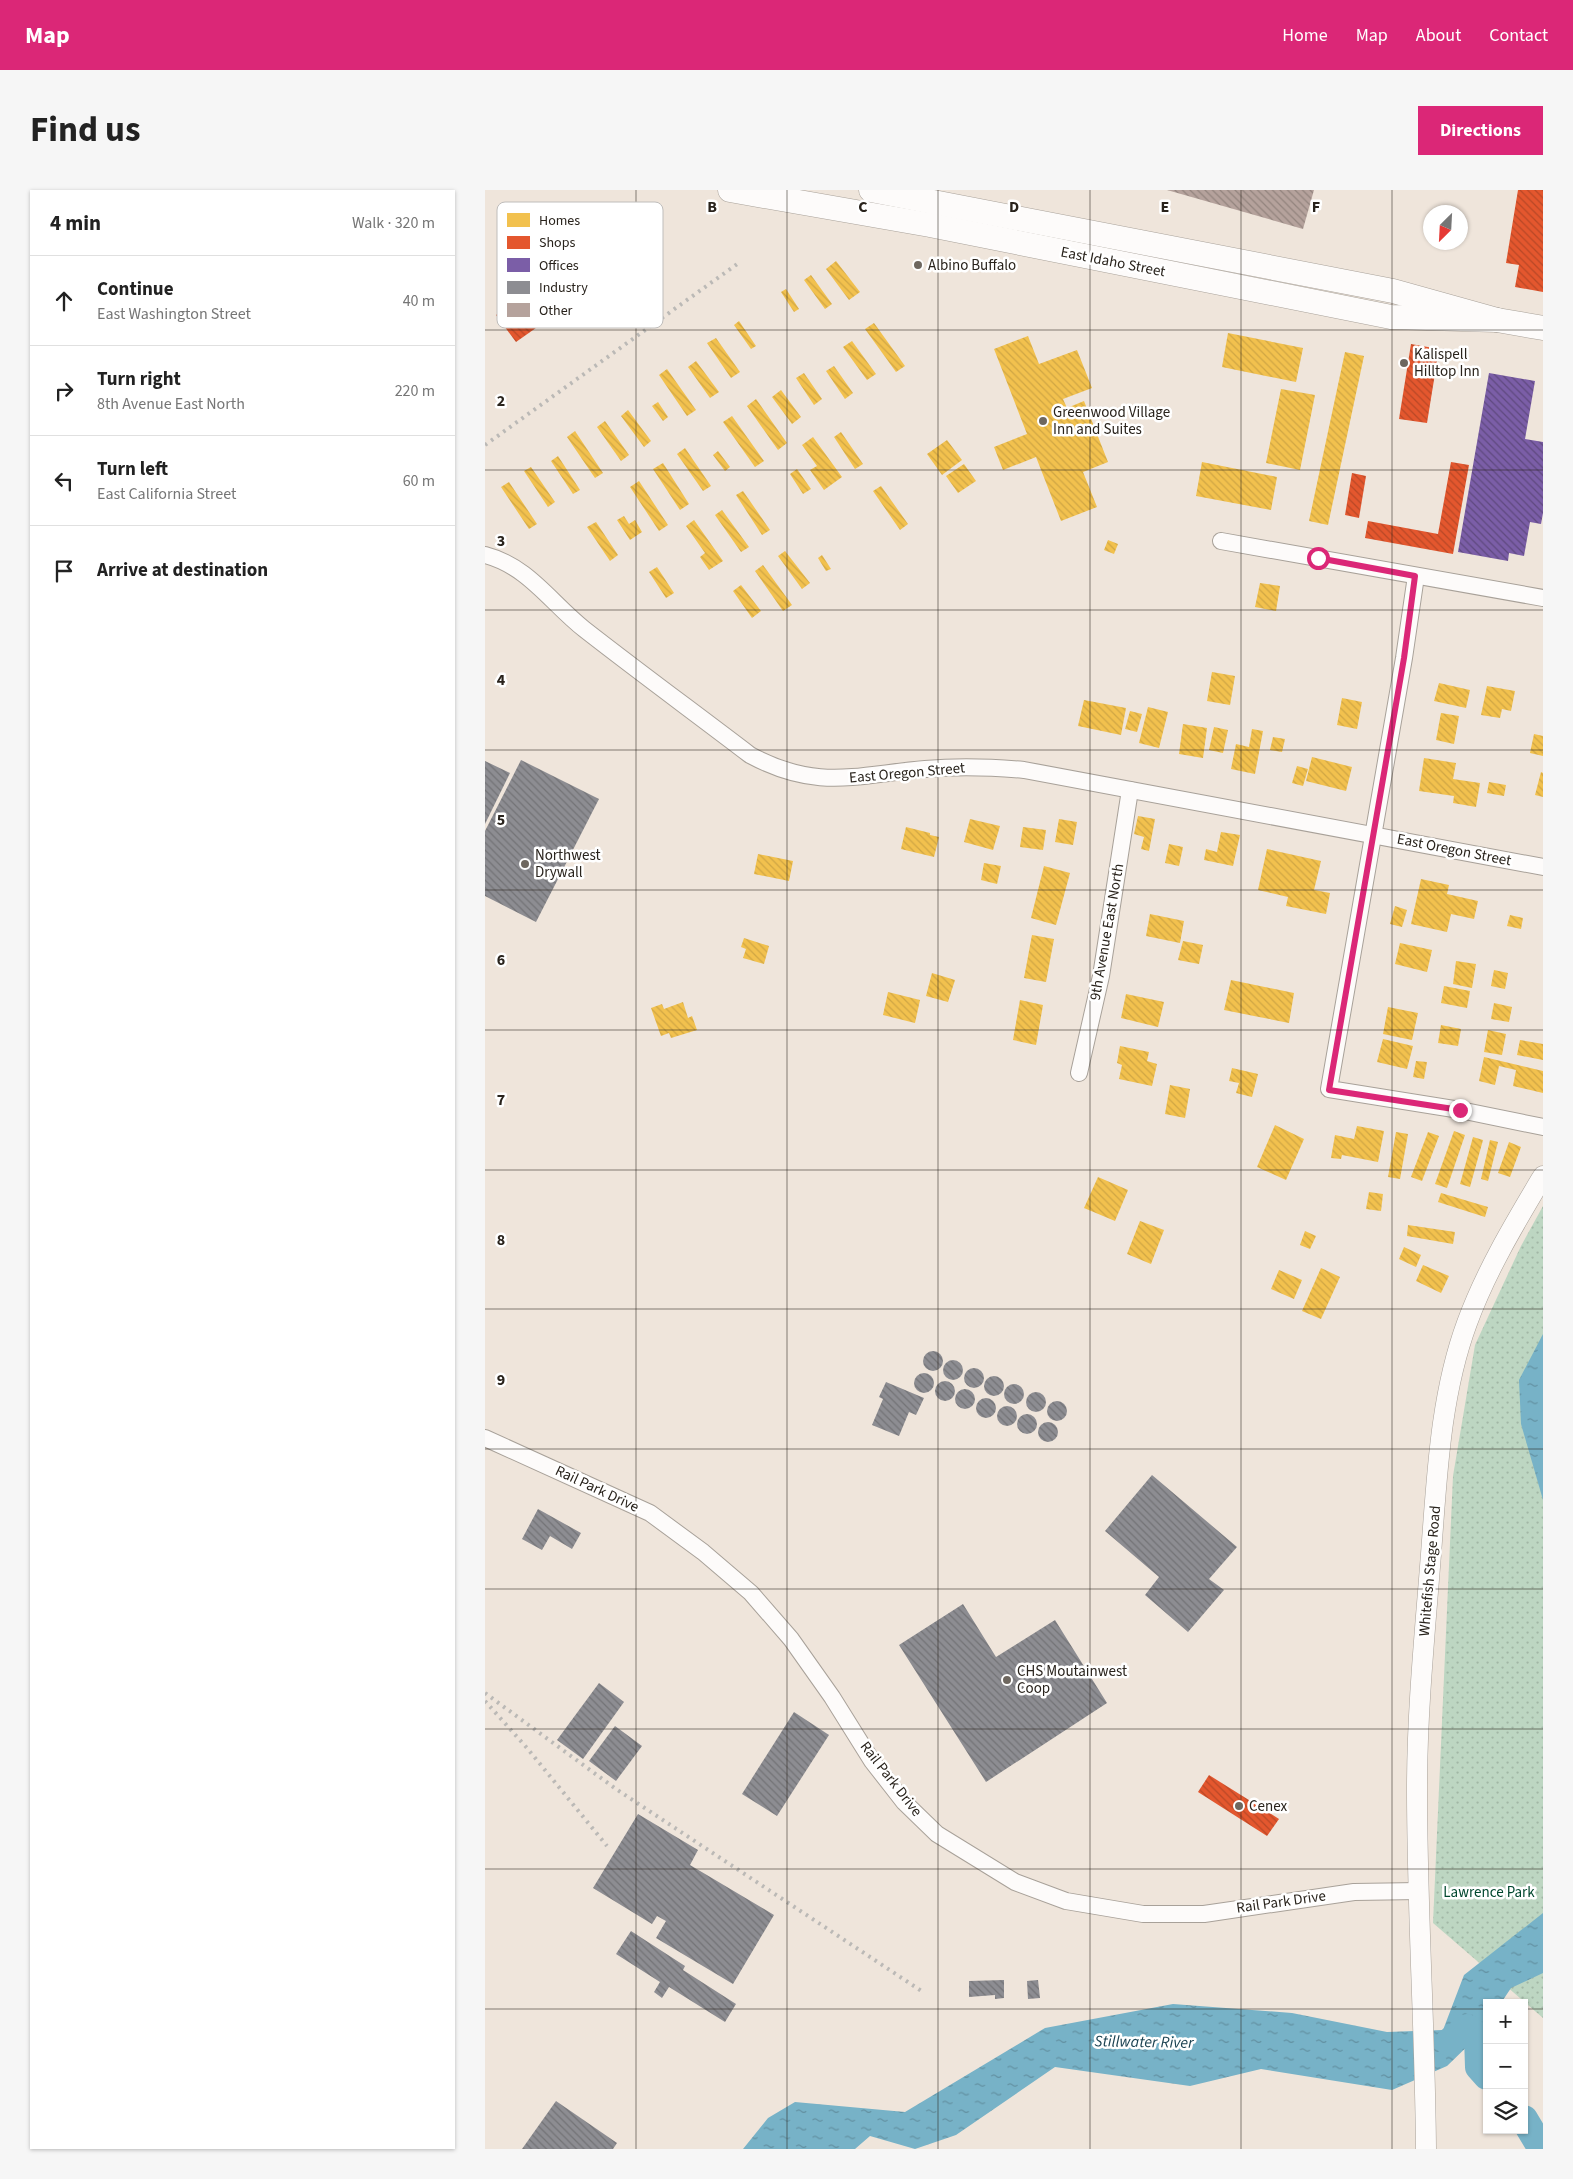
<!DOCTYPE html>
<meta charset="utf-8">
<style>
body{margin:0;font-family:"Source Sans 3",sans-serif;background:#f6f6f6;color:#222}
.controls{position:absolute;right:15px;bottom:15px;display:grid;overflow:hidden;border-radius:0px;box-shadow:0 1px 4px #0004}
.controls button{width:45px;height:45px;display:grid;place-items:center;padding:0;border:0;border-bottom:1px solid #e0e0e0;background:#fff;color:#222;font:25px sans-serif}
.compass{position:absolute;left:938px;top:15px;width:45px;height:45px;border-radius:50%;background:#fff;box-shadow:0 1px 4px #0004;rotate:204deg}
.stop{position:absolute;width:15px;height:15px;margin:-11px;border:4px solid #db2777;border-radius:50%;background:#fff}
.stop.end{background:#db2777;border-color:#fff;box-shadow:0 1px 5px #0008}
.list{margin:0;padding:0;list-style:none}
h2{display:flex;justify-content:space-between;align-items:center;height:65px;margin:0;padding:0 20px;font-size:21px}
h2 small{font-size:16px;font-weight:400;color:#767676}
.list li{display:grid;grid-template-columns:32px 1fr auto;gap:15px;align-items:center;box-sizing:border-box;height:90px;padding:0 20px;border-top:1px solid #e0e0e0}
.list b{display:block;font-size:19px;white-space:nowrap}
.list p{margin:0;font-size:16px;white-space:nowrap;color:#767676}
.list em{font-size:16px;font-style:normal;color:#767676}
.icon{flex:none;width:28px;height:28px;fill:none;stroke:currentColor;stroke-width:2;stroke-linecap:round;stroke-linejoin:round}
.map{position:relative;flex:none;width:1058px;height:1959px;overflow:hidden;border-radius:0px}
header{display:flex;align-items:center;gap:30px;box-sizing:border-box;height:70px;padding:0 25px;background:#db2777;color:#fff}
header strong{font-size:24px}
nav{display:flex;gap:28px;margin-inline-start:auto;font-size:18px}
.intro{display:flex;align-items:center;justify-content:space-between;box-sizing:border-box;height:120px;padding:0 30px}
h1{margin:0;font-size:35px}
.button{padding:12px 22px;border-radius:0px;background:#db2777;color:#fff;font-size:18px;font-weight:700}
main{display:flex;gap:30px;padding:0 30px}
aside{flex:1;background:#fff;border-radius:0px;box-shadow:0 1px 4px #0004}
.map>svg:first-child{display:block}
</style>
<header>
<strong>Map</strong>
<nav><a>Home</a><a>Map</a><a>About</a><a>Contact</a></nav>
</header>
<div class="intro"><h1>Find us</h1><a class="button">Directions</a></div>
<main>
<aside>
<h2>4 min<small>Walk · 320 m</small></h2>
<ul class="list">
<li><svg class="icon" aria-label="ahead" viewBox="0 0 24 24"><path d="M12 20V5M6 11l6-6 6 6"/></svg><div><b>Continue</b><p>East Washington Street</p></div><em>40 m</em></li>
<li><svg class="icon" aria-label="right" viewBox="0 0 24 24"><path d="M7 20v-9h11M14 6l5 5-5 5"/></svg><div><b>Turn right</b><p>8th Avenue East North</p></div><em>220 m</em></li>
<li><svg class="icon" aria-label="left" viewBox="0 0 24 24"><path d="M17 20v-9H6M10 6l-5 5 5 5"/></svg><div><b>Turn left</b><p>East California Street</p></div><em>60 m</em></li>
<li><svg class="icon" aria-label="arrive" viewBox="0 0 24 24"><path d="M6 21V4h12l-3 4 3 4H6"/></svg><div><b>Arrive at destination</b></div></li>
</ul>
</aside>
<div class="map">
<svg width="1058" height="1959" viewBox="0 0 1058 1959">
<defs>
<pattern id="grass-dots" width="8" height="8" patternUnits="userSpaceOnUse" patternTransform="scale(1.25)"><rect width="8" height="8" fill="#bdd6c2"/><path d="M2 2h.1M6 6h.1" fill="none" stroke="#a2b7a6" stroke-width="1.8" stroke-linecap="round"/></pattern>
<pattern id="water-ripples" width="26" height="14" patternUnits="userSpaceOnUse" patternTransform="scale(1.25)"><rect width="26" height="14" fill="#77b2c7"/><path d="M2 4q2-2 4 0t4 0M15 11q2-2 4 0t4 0" fill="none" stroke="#6290a1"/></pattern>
<pattern id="homes-back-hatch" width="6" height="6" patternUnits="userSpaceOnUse" patternTransform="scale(1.25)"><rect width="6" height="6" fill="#f2c14e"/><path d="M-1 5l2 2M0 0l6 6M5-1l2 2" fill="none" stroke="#d0a644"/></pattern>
<pattern id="shops-back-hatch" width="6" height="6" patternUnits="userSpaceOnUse" patternTransform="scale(1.25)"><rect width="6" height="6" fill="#e4572e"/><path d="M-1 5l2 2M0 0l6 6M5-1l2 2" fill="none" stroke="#b94826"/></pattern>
<pattern id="offices-back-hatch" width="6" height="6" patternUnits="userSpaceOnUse" patternTransform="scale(1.25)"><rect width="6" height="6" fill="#7b5ea7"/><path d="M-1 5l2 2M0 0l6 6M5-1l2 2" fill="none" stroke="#5f497f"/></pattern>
<pattern id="industry-back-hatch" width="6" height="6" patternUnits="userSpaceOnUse" patternTransform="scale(1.25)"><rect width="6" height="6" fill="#8d8d92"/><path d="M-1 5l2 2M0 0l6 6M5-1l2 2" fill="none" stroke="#737376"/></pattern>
<pattern id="building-back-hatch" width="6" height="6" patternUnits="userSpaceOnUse" patternTransform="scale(1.25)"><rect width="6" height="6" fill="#b5a29c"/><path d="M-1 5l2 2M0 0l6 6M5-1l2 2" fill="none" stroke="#93847e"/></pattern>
</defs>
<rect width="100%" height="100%" fill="#efe5db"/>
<polygon fill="url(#grass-dots)" points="1058,1016 1058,1828 948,1733 968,1286 990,1155 1036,1056"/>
<g fill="url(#water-ripples)">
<polygon points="1058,1144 1058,1310 1036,1234 1034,1190"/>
<polygon points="1058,1723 1058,1783 1026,1798 1016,1813 1002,1813 1002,1833 993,1846 962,1876 907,1900 776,1879 705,1896 570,1877 471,1945 430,1959 385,1946 370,1959 258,1959 283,1928 310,1912 420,1922 560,1838 688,1814 807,1823 902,1842 958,1840 979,1785"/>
</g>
<g fill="url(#homes-back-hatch)">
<polygon points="351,71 375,102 364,110 341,79"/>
<polygon points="326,85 347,114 340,119 319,90"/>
<polygon points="301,99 314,119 309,122 296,102"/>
<polygon points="254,131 271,156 266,159 249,135"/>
<polygon points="389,133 420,176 411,182 380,139"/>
<polygon points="743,143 818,158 811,192 737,177"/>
<polygon points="543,146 554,174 592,160 607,198 578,209 582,218 599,211 623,272 598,282 612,317 576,331 551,267 518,280 509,257 542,244 509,159"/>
<polygon points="231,148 255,182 246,188 222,153"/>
<polygon points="367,151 391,184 382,190 358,157"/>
<polygon points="860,162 879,166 843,335 824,331"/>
<polygon points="211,171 234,202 225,208 203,177"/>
<polygon points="349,176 368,203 360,209 341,181"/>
<polygon points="182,179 211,220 202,226 174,185"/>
<polygon points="319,183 337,209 329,215 311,188"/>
<polygon points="796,199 830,205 815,280 781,273"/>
<polygon points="296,200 316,227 307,234 287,207"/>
<polygon points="271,209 302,253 293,260 262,216"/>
<polygon points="173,212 183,227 178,231 167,216"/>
<polygon points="143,220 166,251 159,257 136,226"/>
<polygon points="247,226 279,271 270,277 238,232"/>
<polygon points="120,231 144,265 136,271 112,237"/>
<polygon points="90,241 118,283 110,288 82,247"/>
<polygon points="356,242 378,274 370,279 349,247"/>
<polygon points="328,247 357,287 339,300 325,280 332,276 317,255"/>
<polygon points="462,250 477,270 457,285 442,264"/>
<polygon points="200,258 226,296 218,301 192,264"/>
<polygon points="233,261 245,277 240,281 228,265"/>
<polygon points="73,266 95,300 88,304 66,271"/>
<polygon points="717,272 792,287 786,320 711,306"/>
<polygon points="178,273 204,314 195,320 168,279"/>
<polygon points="479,274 491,291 473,303 461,286"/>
<polygon points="46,277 70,312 63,317 39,281"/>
<polygon points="312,279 326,299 318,304 305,284"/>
<polygon points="154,291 183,335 174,341 145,297"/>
<polygon points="24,292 52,334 44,339 16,297"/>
<polygon points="396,296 423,334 415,340 388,301"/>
<polygon points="258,301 285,340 277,345 251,305"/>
<polygon points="237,320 264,357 256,362 230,325"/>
<polygon points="139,326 144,334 150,330 157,342 145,350 132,330"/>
<polygon points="209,330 238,371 224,380 215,367 220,363 201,336"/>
<polygon points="111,332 133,365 125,371 102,337"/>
<polygon points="623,350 633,354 629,364 619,360"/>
<polygon points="300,361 325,393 317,399 293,366"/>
<polygon points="337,365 346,379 341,381 333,368"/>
<polygon points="278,375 307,415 298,421 270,381"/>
<polygon points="172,377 189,403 181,408 164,382"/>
<polygon points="775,393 795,396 791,421 770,417"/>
<polygon points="256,395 276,421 267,428 248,401"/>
<polygon points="727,482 750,486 745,515 722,511"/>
<polygon points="954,493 985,500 981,518 949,511"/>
<polygon points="1002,496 1030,501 1026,521 1017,519 1015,528 996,525"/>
<polygon points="857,508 877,512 872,539 852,535"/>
<polygon points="599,510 641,518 636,545 593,536"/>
<polygon points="663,517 683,522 674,558 654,553"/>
<polygon points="645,521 657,524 652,542 640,539"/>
<polygon points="956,523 974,526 969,554 951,550"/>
<polygon points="698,534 722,538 718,568 694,564"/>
<polygon points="729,537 743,540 738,563 724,560"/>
<polygon points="767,539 778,541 770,584 746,579 751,554 764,557"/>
<polygon points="1049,544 1058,546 1058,566 1045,563"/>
<polygon points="788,547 800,549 797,562 785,560"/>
<polygon points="827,567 867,577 861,601 821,591"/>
<polygon points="939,568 971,573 968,589 995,593 991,617 968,613 969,606 934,601"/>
<polygon points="812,576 823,579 818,596 807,593"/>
<polygon points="1056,582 1058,583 1058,607 1050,605"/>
<polygon points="1004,592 1021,595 1019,606 1002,603"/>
<polygon points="653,626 670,629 664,661 656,659 659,647 649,644"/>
<polygon points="485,629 515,636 508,660 479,652"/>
<polygon points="574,629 592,632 588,655 570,652"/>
<polygon points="421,637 445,643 445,645 454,647 449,667 416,659"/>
<polygon points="538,637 561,640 558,660 535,657"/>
<polygon points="736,642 755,645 748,676 719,670 721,659 732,662"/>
<polygon points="684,654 698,657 694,676 680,673"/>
<polygon points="782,659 836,671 829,700 845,703 841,724 801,716 803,707 773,700"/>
<polygon points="273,664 308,671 304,691 269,684"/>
<polygon points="499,673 516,676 512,694 496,690"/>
<polygon points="559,676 585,683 571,735 546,728"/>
<polygon points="936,689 964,695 962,704 993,711 989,729 966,724 962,742 926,734"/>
<polygon points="910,716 922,720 917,737 905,734"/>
<polygon points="665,724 699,731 695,753 661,746"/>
<polygon points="1025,725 1038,728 1036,739 1022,736"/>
<polygon points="547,745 569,749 561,792 539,788"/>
<polygon points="259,748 284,756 279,774 258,768 261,759 256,757"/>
<polygon points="698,751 718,755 714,774 693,770"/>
<polygon points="915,753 947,760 942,782 910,774"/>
<polygon points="971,771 991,774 987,798 968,794"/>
<polygon points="1009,780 1023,783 1020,799 1006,796"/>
<polygon points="447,783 470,790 463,812 441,806"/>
<polygon points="746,790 809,803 804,833 739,820"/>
<polygon points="959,796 985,801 982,818 956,813"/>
<polygon points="403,802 435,810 430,833 398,825"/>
<polygon points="641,804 679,812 673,837 636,828"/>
<polygon points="535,810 558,815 551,855 528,850"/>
<polygon points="198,812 203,828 207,826 212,840 186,848 184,843 176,846 166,818 177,814 179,819"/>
<polygon points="1009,813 1027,817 1024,832 1006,829"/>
<polygon points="903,817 933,823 927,850 898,844"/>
<polygon points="956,835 976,839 973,856 953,853"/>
<polygon points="1003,840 1021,844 1017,865 999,862"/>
<polygon points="898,849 928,856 922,879 892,872"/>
<polygon points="1035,850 1058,854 1058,870 1032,865"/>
<polygon points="635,856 664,862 662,871 672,874 667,896 634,889 637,875 632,873"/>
<polygon points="999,867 1058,881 1058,903 1028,896 1031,880 1014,876 1010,895 994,891"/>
<polygon points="931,871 942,872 939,889 928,887"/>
<polygon points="747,878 773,884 767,907 751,903 754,893 744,891"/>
<polygon points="685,895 705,899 700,928 680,924"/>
<polygon points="790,935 819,949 801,990 772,977"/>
<polygon points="872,936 899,941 893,972 857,965 856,969 846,968 850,945 869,949"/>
<polygon points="969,941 980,945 962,998 950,994"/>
<polygon points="911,942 923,944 915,989 903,987"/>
<polygon points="943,942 954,946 937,991 926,987"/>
<polygon points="988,947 998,950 985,997 975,994"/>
<polygon points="1005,950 1013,952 1003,991 996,989"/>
<polygon points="1024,952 1036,957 1025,987 1013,983"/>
<polygon points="613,987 643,1000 630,1031 599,1018"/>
<polygon points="884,1002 898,1004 896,1021 881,1019"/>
<polygon points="956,1003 1003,1017 1000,1027 953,1012"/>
<polygon points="655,1031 679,1040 666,1074 642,1064"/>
<polygon points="923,1035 970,1042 968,1054 922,1046"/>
<polygon points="820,1041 831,1046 825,1059 815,1055"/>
<polygon points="919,1057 936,1065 931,1077 914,1069"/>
<polygon points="938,1075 964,1086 956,1103 931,1091"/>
<polygon points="836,1078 855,1087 836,1129 817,1121"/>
<polygon points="794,1080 817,1090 809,1109 786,1099"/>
</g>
<g fill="url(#shops-back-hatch)">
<polygon points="1033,0 1058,0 1058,102 1030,97 1034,75 1021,73"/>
<polygon points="66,87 85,114 31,152 11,125"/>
<polygon points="926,154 954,159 942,233 914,229"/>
<polygon points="966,272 984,275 968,364 880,348 883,331 953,344"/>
<polygon points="867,283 881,286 874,328 860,325"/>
<polygon points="724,1585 794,1629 782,1646 713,1602"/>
</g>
<polygon fill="url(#offices-back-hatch)" points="1004,183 1050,191 1040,249 1058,252 1058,323 1056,334 1045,332 1039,366 1024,363 1023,371 973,362"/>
<g fill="url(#industry-back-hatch)">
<polygon points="36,570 114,609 51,732 0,706 0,641"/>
<polygon points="0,571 25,583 0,634"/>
<circle cx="448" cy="1171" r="10"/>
<circle cx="468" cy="1180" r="10"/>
<circle cx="489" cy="1188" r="10"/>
<circle cx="439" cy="1193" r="10"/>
<circle cx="509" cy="1196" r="10"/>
<circle cx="460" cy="1201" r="10"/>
<polygon points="401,1192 439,1208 431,1225 424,1222 414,1246 387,1235 398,1209 394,1207"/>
<circle cx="529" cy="1204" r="10"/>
<circle cx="480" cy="1209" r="10"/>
<circle cx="551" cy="1212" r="10"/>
<circle cx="501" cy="1218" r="10"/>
<circle cx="572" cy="1221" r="10"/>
<circle cx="522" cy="1226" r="10"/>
<circle cx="542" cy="1234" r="10"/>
<circle cx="563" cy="1242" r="10"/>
<polygon points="667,1285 752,1357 724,1389 739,1400 703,1442 660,1405 674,1387 620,1341"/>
<polygon points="53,1319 96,1343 87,1359 65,1346 57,1360 37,1349"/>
<polygon points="478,1414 511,1467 570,1430 622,1513 501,1592 414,1455"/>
<polygon points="114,1493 139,1512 98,1569 72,1550"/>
<polygon points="309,1522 344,1545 292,1626 257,1604"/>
<polygon points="130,1536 157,1556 131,1591 104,1571"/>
<polygon points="153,1624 213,1660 205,1675 289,1725 248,1794 171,1748 181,1731 172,1726 167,1734 108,1698"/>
<polygon points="146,1741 200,1776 198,1780 251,1814 240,1832 184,1797 177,1808 169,1802 175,1792 131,1764"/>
<polygon points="519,1790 519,1808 510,1809 510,1805 484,1807 484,1791"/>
<polygon points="553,1790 555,1808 543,1809 542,1791"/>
<polygon points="71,1911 132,1953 128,1959 37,1959"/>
</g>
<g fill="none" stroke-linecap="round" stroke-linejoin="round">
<g stroke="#77b2c7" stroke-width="28">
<polyline points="964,1852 982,1838 993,1846 994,1877 1002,1886"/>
<polyline points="1039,1929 1057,1959"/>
</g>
</g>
<polygon fill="url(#building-back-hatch)" points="682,0 829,0 818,39"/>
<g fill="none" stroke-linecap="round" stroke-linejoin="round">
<g stroke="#a8a199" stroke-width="18">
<g id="minor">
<polyline points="736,351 1058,408"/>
<path d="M0 365C43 376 66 413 99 439 154 482 210 523 265 565 332 601 370 585 440 579 473 576 506 577 539 580L1058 677"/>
<polyline points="931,386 919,468 844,899 975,920 1058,937"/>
<polyline points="594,883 616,786 645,600"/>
<polyline points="0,1248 165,1323 218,1362 266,1403 306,1449 347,1507 387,1571 419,1612 452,1644 530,1692 581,1711 658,1724 719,1724 869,1702 934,1701"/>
</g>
</g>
<g stroke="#a8a199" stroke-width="21">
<path id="major" d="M941 1959C940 1839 932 1719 932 1599 932 1520 940 1442 946 1364 952 1287 955 1206 982 1133 1001 1081 1030 1033 1058 986"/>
</g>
<g stroke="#a8a199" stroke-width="25">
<g id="highway">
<polyline points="245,0 445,35 906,127 1012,130"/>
<polyline points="386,0 908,101 1012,130 1058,138"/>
</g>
</g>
<use href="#minor" stroke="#fdfbfa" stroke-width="16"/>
<use href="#major" stroke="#fdfbfa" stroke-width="20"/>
<use href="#highway" stroke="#fdfbfa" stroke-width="24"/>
<g stroke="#bbb9b6" stroke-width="4" stroke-dasharray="2.5 5" stroke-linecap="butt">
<polyline points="0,255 255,72"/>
<polyline points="0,1503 131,1599 438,1802"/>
<polyline points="0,1511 42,1558 122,1656"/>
</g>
</g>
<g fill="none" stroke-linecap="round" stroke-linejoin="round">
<polyline stroke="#db2777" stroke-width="6" points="833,368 930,386 919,468 844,900 975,920"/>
</g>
<path fill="none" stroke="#29231c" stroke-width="1" stroke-opacity="0.55" d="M151 0V1959M302 0V1959M453 0V1959M605 0V1959M756 0V1959M907 0V1959M0 140H1058M0 280H1058M0 420H1058M0 560H1058M0 700H1058M0 840H1058M0 980H1058M0 1119H1058M0 1259H1058M0 1399H1058M0 1539H1058M0 1679H1058M0 1819H1002M1039 1819H1058"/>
<g fill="#6e675f" stroke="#fff" stroke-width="2">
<circle cx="433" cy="75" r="5"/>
<circle cx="919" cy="173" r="5"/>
<circle cx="558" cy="231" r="5"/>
<circle cx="40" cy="674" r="5"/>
<circle cx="522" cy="1490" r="5"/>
<circle cx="754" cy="1616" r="5"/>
</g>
<g text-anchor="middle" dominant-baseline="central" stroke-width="5" stroke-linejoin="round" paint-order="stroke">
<g font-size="15" fill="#29231c" stroke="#fff">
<text transform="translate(628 72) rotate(11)">East Idaho Street</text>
<text transform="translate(422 583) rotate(-5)">East Oregon Street</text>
<text transform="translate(969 660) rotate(11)">East Oregon Street</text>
<text transform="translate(622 742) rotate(-80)">9th Avenue East North</text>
<text transform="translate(112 1299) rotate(25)">Rail Park Drive</text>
<text transform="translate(945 1381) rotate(-85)">Whitefish Stage Road</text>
<text transform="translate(406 1589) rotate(52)">Rail Park Drive</text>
<text transform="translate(796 1712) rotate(-8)">Rail Park Drive</text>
</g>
<g font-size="15" fill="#29231c" stroke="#fff" text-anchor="start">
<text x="443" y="75">Albino Buffalo</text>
<text x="929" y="164">Kalispell<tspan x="929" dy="17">Hilltop Inn</tspan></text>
<text x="568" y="222">Greenwood Village<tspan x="568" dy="17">Inn and Suites</tspan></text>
<text x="50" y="665">Northwest<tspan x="50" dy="17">Drywall</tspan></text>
<text x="532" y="1481">CHS Moutainwest<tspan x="532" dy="17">Coop</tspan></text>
<text x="764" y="1616">Cenex</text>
</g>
<g font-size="15" fill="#00472e" stroke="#fff">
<text x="1004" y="1702">Lawrence Park</text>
</g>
<g font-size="16" font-style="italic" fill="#1b4251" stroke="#fff">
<text transform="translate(659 1852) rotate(1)">Stillwater River</text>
</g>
</g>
<rect x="12" y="12" width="166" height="126" rx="8" fill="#fff" stroke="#bfbdbb" stroke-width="1"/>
<rect x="22" y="23" width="23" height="14" fill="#f2c14e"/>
<rect x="22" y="46" width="23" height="13" fill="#e4572e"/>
<rect x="22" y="68" width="23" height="14" fill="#7b5ea7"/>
<rect x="22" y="91" width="23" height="13" fill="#8d8d92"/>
<rect x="22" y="113" width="23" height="14" fill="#b5a29c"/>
<g font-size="14" fill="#29231c">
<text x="54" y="35">Homes</text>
<text x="54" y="57">Shops</text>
<text x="54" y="80">Offices</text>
<text x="54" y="102">Industry</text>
<text x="54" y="125">Other</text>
</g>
<g font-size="16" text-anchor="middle" font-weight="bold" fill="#29231c" stroke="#fff" stroke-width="5" stroke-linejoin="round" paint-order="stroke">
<text x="227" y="22">B</text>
<text x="378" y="22">C</text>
<text x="529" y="22">D</text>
<text x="680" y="22">E</text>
<text x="831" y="22">F</text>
<text x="16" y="216">2</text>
<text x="16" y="356">3</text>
<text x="16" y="495">4</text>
<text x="16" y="635">5</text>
<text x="16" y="775">6</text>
<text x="16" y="915">7</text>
<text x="16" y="1055">8</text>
<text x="16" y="1195">9</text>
</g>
</svg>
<div class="controls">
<button>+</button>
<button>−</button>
<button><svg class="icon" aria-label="layers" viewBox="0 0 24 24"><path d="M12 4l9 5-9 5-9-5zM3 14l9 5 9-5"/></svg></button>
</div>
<svg class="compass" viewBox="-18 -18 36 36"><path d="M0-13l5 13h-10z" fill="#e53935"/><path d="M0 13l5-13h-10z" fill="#767676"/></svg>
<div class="stop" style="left:833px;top:368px"></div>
<div class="stop end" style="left:975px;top:920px"></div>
</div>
</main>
